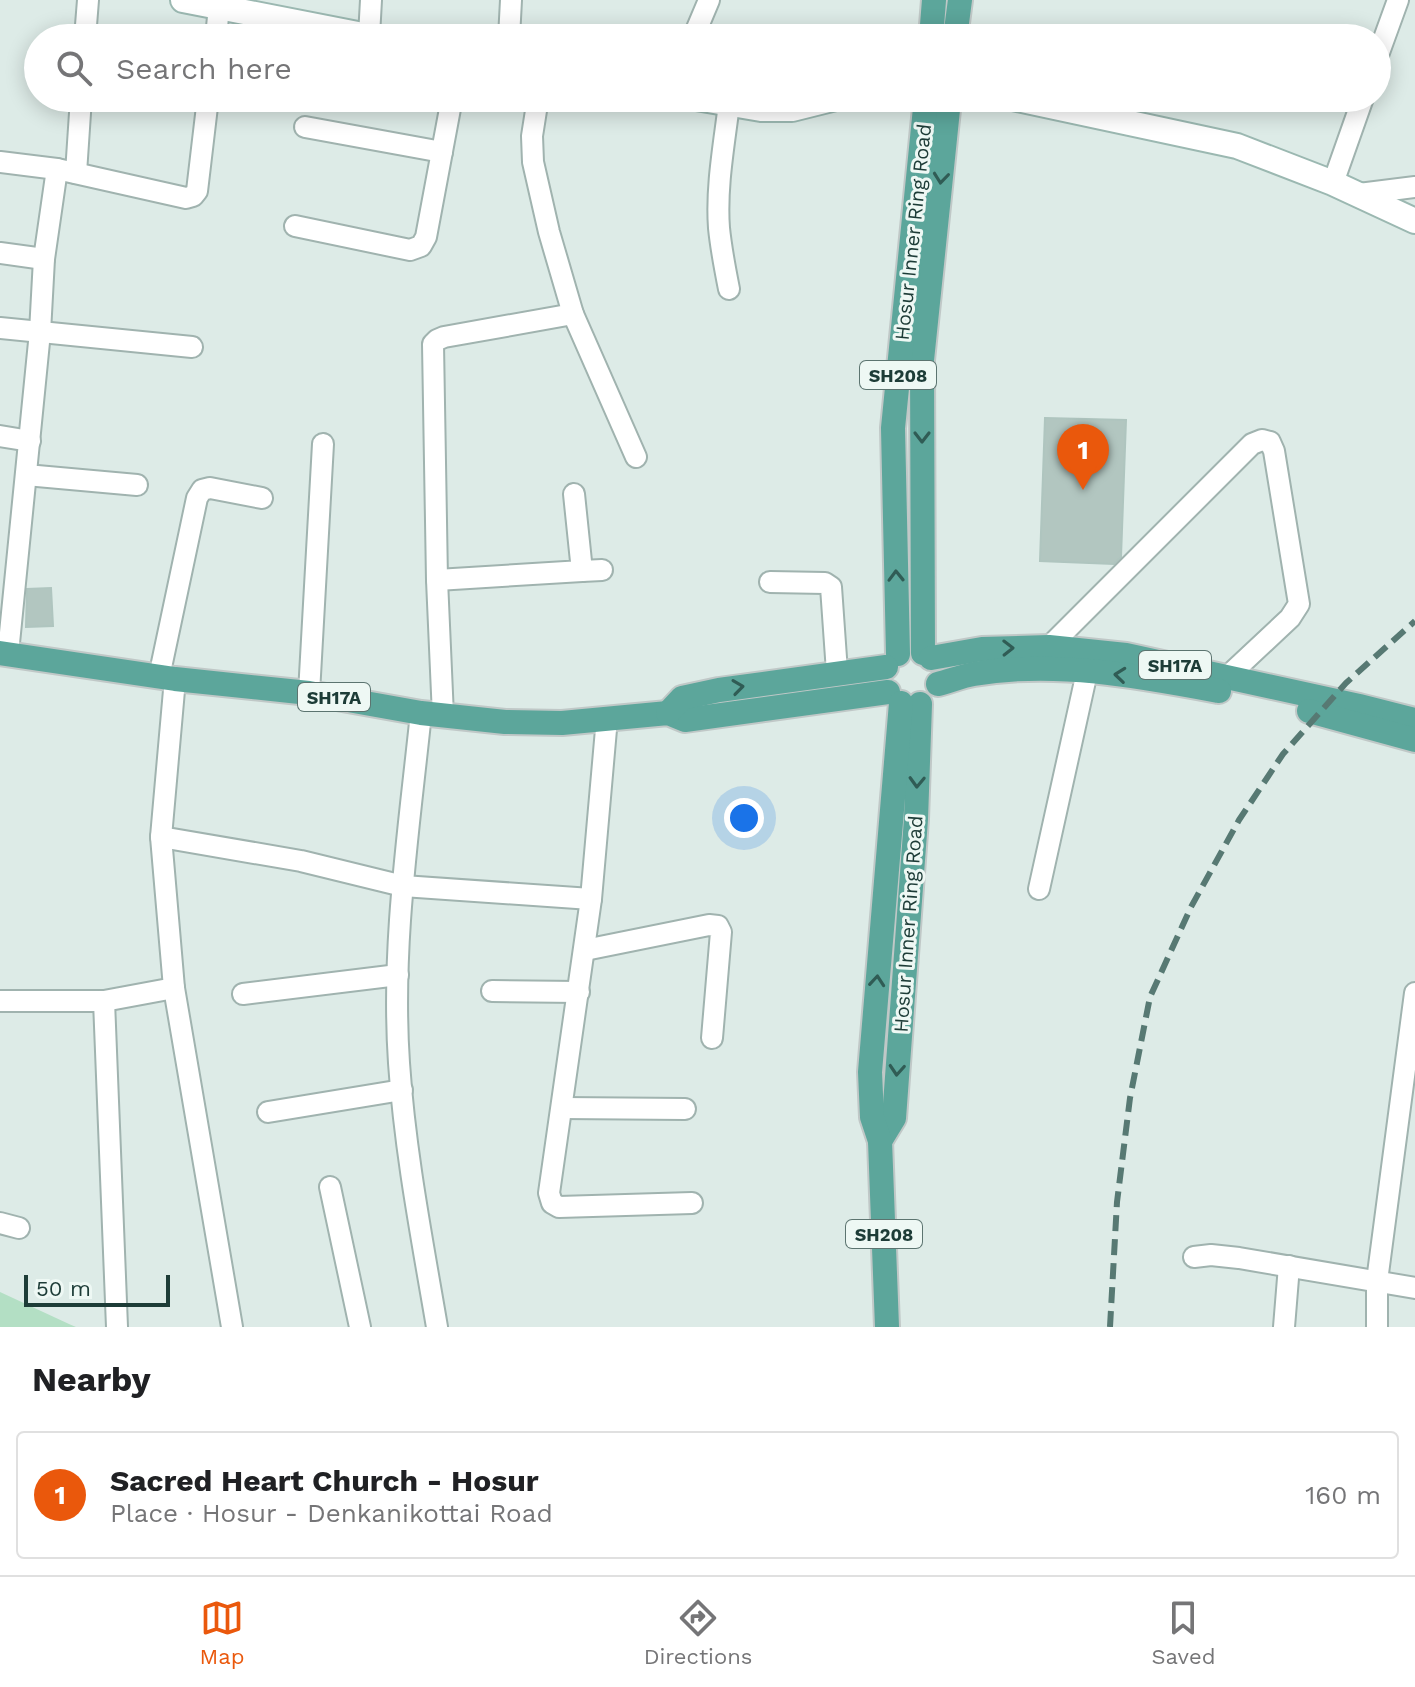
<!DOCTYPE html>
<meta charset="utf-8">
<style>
body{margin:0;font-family:"Work Sans",sans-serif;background:#f2f2f2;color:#202124}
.scale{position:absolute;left:24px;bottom:20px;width:146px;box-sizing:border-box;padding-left:8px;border:4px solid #1d3c37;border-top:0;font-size:22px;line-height:28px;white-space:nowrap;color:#1d3c37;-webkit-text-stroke:6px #eef8f4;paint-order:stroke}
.you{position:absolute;left:744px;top:818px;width:28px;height:28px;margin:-20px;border:6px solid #fff;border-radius:50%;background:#1a73e8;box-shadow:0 0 0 12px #1a73e833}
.badge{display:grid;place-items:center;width:52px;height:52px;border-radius:50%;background:#ea580c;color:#fff;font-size:26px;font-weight:700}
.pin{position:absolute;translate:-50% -66px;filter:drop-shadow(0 2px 4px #0008)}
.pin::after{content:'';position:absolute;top:42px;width:28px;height:24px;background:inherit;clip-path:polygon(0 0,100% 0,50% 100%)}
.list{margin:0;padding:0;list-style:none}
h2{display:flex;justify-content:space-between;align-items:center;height:104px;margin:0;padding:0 32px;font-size:34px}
h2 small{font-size:26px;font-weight:400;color:#757577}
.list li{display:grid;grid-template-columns:52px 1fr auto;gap:24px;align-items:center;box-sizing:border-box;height:128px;margin:0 16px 16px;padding:0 16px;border:2px solid #e0e0e0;border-radius:8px}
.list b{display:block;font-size:30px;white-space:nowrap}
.list p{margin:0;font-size:26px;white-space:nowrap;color:#757577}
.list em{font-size:26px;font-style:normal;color:#757577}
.icon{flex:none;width:44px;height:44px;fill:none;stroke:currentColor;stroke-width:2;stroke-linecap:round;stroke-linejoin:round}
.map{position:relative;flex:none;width:1415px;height:1327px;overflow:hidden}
.search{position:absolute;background:#fff;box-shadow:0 4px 20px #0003;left:24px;right:24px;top:24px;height:88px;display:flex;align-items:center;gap:20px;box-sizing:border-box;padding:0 28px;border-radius:44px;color:#757577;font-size:30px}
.sheet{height:248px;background:#fff}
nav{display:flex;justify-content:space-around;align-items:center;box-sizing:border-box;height:112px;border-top:2px solid #e0e0e0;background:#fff;font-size:22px;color:#757577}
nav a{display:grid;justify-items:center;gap:4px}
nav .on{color:#ea580c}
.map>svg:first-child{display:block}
</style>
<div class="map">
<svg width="1415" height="1327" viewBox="0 0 1415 1327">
<rect width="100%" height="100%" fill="#ddebe7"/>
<polygon fill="#b3dfc4" points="0,1292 69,1324 76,1327 0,1327"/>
<g fill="#b2c6c0" stroke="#afc5bf" stroke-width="2">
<polygon points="1045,418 1126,420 1121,557 1114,564 1040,561"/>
<polygon points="51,588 53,626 26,627 27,589"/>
</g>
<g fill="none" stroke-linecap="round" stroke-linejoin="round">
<g stroke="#a0b3af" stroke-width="24">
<g id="street">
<polyline points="369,36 371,0"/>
<polyline points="85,38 88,0"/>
<polyline points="216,38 219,6"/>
<polyline points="509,38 511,0"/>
<polyline points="693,38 709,0"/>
<polyline points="1377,58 1398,0"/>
<polyline points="538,98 532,136 533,162 549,232 573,314 636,457"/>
<polyline points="305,127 442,152"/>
<polyline points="0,162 57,169 44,259 40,332 8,653"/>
<polyline points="57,169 186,198 193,196 197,191 208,98"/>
<polyline points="76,173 81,98"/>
<polyline points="1333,183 1363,98"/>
<polyline points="1359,194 1415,187"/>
<polyline points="295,226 410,250 421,246 426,237 452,98"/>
<polyline points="0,253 44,259"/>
<path d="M729 289C725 269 721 248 719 228 716 187 724 145 729 104"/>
<polyline points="0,328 192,347"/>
<polyline points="0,436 30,441"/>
<polyline points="26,475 137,485"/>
<polyline points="582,571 602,570"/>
<polyline points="437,580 582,571 574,494"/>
<polyline points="770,582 825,583 831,587 837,672"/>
<polyline points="1049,647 1252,444 1262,440 1270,442 1274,451 1299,604 1290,618 1227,677"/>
<polyline points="159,677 197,498 202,490 210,488 262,498"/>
<polyline points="309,693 323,444"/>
<path d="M421 713C409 829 391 946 399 1063 405 1152 422 1239 437 1327"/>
<polyline points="443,716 437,580 433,344 437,340 444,337 573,314"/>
<polyline points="607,718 591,899 549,1193 552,1203 559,1207 692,1203"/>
<polyline points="161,837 301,861 403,886 591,899"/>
<polyline points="1039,889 1087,672"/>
<polyline points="585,950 709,925 718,926 721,932 712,1038"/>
<polyline points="174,988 232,1327"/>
<polyline points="492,991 579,992"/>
<polyline points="243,994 398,975"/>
<polyline points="0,1001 104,1001 174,988 161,837 175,679"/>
<polyline points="104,1001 117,1327"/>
<polyline points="562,1108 685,1109"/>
<polyline points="268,1112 402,1090"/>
<polyline points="330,1187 360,1327"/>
<polyline points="0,1223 19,1228"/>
<polyline points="1194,1257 1211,1255 1239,1258 1415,1288"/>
<polyline points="1284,1327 1289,1266"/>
<polyline points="1377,1327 1377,1281 1415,993"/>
</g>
</g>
<g stroke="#9bb8b1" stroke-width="28">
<g id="secondary">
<polyline points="183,0 378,38"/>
<polyline points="696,98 761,109 792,109 836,98"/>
<polyline points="1013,98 1237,146 1333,183 1415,221"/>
</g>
</g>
<g stroke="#c0c8c7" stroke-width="28">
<g id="primary">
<polyline points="931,38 934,0"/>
<polyline points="955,38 960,0"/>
<polyline points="0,653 175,679 309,693 421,713 505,722 562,723 668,713 685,720 888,692"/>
<polyline points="923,653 922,360 949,100"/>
<polyline points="898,654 893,428 926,98"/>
<polyline points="931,658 982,649 1049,647 1126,655 1359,706 1415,720"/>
<path d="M938 684C950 681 962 676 974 674 1055 660 1139 676 1219 691"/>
<polyline points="1309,711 1415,740"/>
<polyline points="668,713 682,698 719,690 886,667"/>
<polyline points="880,1141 894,1118 916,819 920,704"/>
<polyline points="887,1327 880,1141 872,1117 870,1072 901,703"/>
</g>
</g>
<use href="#street" stroke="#fff" stroke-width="20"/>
<use href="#secondary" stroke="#fff" stroke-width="24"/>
<use href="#primary" stroke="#5ca69b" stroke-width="24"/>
<polyline stroke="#577973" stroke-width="6" stroke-dasharray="16 8" stroke-linecap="butt" points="1110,1327 1117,1202 1130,1098 1150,997 1191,907 1239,820 1283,754 1346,683 1415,621"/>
</g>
<defs><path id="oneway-chevron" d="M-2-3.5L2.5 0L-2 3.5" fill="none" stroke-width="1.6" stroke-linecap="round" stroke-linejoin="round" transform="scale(2)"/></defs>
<g stroke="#305c55">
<use href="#oneway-chevron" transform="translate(941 178) rotate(96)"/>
<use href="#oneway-chevron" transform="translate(922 437) rotate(90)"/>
<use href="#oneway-chevron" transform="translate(896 576) rotate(-91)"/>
<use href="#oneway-chevron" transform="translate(1008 648) rotate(-1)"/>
<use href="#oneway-chevron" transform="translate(1120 675) rotate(-174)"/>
<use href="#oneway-chevron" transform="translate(738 687) rotate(-8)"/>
<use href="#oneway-chevron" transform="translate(917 782) rotate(92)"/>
<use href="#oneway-chevron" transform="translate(877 981) rotate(-85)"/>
<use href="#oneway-chevron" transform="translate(897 1070) rotate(94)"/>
</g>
<g text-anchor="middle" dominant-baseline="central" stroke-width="6" stroke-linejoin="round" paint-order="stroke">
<g fill="#eef8f4" stroke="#5c7470" stroke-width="2">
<rect x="860" y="361" width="76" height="28" rx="6"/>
<rect x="1139" y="651" width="72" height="28" rx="6"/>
<rect x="298" y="683" width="72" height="28" rx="6"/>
<rect x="846" y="1220" width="76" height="28" rx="6"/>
</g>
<g font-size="18" font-weight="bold" fill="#1d3c37">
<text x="898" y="375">SH208</text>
<text x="1175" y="665">SH17A</text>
<text x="334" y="697">SH17A</text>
<text x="884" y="1234">SH208</text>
</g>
<g font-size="20" fill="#1d3c37" stroke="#eef8f4">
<text transform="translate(913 232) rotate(-84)">Hosur Inner Ring Road</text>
<text transform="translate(908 924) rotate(-86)">Hosur Inner Ring Road</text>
</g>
</g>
</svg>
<div class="scale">50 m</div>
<div class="you"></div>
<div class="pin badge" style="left:1083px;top:490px">1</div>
<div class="search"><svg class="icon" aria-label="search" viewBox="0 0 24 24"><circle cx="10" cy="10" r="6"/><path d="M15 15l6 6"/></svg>Search here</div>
</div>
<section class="sheet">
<h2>Nearby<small></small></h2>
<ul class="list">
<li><span class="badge">1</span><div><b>Sacred Heart Church - Hosur</b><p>Place · Hosur - Denkanikottai Road</p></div><em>160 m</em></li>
</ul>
</section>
<nav>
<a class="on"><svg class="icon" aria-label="map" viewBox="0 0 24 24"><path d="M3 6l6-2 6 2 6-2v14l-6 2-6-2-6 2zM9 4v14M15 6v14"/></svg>Map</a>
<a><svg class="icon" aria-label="directions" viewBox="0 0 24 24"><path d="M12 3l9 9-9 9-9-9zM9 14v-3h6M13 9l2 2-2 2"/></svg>Directions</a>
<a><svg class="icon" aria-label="saved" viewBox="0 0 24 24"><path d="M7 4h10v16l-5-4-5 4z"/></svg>Saved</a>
</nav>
